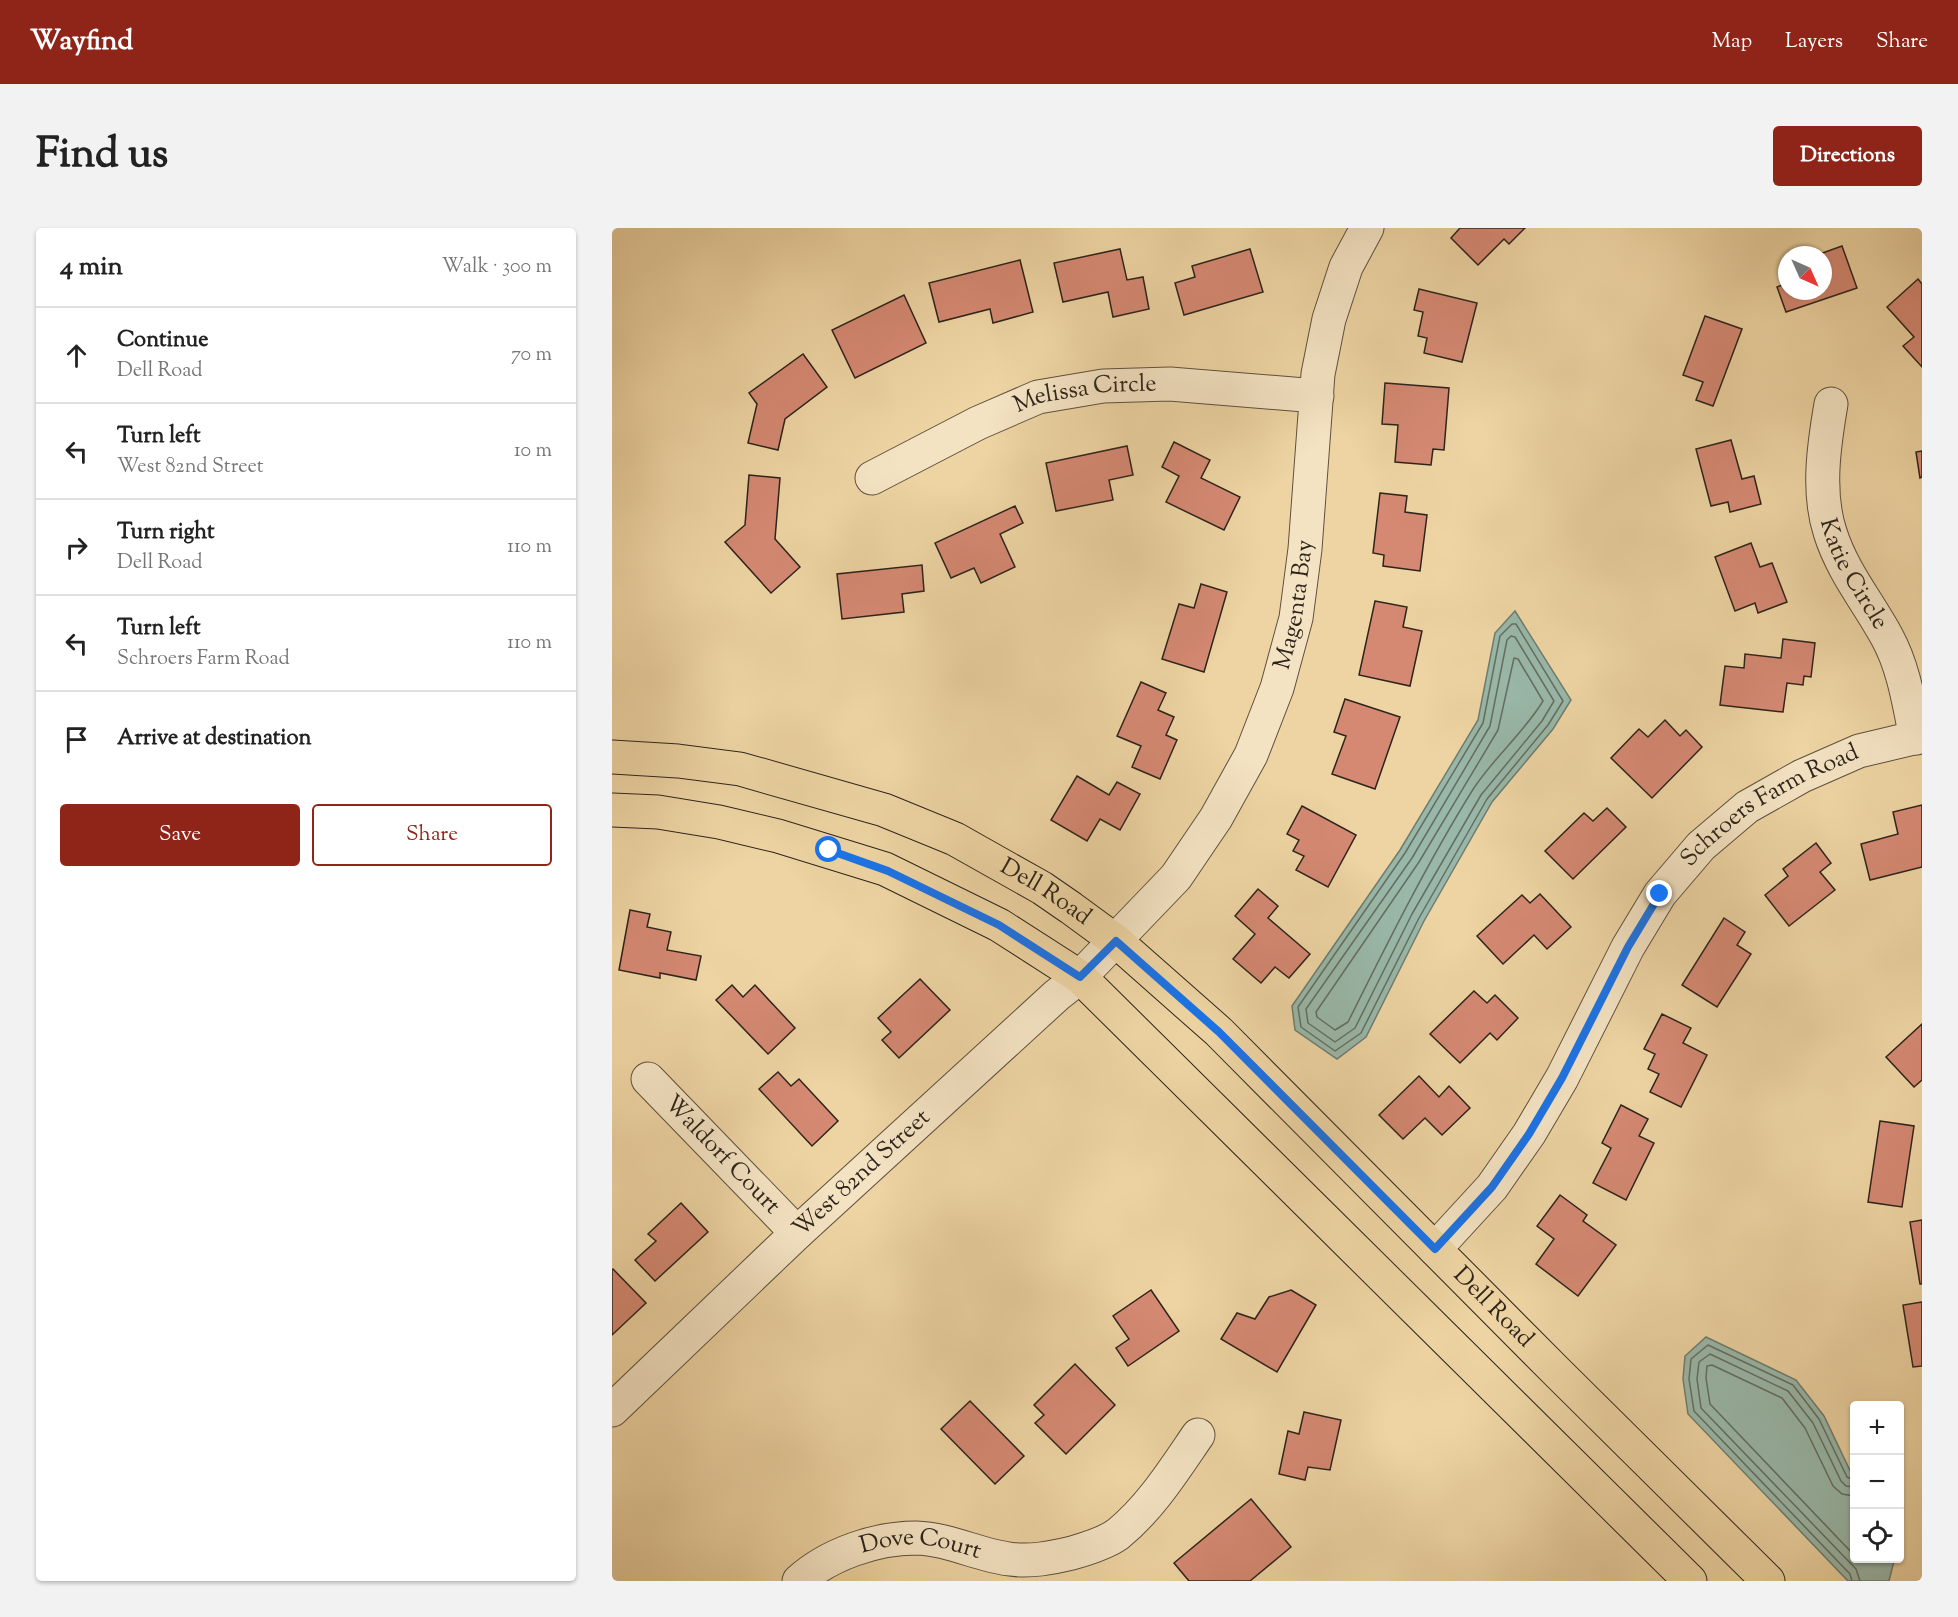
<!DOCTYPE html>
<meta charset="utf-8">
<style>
body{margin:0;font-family:"Sorts Mill Goudy",serif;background:#f2f2f2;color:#222}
.controls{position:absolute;right:18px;bottom:18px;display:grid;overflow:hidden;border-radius:6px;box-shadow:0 2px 4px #0004}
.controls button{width:54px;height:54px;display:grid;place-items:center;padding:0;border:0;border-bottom:2px solid #e0e0e0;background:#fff;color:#222;font:30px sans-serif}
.compass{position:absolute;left:1166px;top:18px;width:54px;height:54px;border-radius:50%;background:#fff;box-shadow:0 2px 4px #0004;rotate:135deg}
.stop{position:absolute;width:18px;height:18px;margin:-14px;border:4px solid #1a73e8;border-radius:50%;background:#fff}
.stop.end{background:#1a73e8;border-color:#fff;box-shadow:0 2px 6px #0008}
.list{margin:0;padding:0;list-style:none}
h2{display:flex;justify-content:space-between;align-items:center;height:78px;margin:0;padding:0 24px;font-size:26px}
h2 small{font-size:20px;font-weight:400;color:#767676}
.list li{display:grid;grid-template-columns:39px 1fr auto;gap:18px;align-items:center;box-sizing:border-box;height:96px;padding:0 24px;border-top:2px solid #e0e0e0}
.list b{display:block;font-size:22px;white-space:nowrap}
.list p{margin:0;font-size:20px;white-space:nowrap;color:#767676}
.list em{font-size:20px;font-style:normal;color:#767676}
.actions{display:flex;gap:12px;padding:18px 24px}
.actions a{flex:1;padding:14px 0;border:2px solid #8f2418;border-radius:6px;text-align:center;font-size:21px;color:#8f2418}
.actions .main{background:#8f2418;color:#fff}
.icon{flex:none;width:33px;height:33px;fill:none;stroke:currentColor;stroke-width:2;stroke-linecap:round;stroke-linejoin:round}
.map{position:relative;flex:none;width:1310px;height:1353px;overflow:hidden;border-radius:6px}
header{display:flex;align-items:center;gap:36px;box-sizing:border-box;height:84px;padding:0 30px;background:#8f2418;color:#fff}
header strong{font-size:28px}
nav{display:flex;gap:33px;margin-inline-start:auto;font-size:21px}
.intro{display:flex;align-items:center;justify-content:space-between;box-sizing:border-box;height:144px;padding:0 36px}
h1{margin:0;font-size:42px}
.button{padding:15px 27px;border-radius:6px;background:#8f2418;color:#fff;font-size:21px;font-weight:700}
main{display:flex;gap:36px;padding:0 36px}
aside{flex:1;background:#fff;border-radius:6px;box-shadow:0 2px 4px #0004}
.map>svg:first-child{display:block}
</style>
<header>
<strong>Wayfind</strong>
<nav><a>Map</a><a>Layers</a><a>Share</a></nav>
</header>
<div class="intro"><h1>Find us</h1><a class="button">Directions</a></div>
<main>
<aside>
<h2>4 min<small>Walk · 300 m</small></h2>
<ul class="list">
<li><svg class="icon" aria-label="ahead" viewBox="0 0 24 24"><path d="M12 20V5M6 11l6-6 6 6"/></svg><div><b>Continue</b><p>Dell Road</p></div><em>70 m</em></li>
<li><svg class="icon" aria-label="left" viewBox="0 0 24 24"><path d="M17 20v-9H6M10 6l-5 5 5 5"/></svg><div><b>Turn left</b><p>West 82nd Street</p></div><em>10 m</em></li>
<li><svg class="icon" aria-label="right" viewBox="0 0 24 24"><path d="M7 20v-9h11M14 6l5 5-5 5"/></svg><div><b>Turn right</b><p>Dell Road</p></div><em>110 m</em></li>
<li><svg class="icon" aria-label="left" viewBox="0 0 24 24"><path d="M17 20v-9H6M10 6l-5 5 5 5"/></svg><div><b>Turn left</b><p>Schroers Farm Road</p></div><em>110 m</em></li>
<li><svg class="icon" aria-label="arrive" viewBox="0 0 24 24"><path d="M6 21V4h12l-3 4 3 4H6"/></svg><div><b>Arrive at destination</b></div></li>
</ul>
<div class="actions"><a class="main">Save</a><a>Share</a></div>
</aside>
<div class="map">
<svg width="1310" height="1353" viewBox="0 0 1310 1353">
<rect width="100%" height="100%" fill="#eed4a3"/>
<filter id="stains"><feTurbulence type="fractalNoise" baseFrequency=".00333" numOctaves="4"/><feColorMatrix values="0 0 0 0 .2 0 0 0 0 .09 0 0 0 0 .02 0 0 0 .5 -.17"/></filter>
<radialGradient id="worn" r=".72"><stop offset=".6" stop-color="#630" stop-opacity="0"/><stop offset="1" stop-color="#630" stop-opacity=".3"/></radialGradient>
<g fill="#99b8a9" stroke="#6e7d71" stroke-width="1.5">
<polygon points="903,383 959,472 941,501 880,574 812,693 754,809 725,831 683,802 680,778 788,622 866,492 883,405"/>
<polygon points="1094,1109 1184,1152 1212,1188 1242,1251 1242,1330 1280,1331 1282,1333 1277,1353 1236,1353 1076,1186 1071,1151 1073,1128"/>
</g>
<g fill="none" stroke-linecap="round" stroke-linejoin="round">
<g stroke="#636e62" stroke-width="1.5">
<polygon points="900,396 904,396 951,473 936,497 875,571 807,690 749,805 723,823 689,799 686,779 793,625 871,495 888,408"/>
<polygon points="899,408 903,409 942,473 930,493 869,567 800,686 743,800 723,814 696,795 694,781 800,630 878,498 895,412"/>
<path d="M902 430 906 431 931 473C911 506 880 531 860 563 814 637 775 716 736 794L723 802 705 789 704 784 807 634 886 502Z"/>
<polyline points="1242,1259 1234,1258 1229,1253 1201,1195 1176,1163 1098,1126 1087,1134 1085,1151 1089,1180 1244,1341 1248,1353"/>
<polyline points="1242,1268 1230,1266 1221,1258 1193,1200 1170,1170 1100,1137 1095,1138 1094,1150 1098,1176 1242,1327"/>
<polyline points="1240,1353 1238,1346 1082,1183 1077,1151 1079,1131 1096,1117 1181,1157 1207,1191 1235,1249 1242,1252"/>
</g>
</g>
<g fill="#d58973" stroke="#2d241c" stroke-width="1.5">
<polygon points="848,0 913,0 897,16 892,11 866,37 839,10"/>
<polygon points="1230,18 1245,60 1174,84 1165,59 1175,55 1175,63 1211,63 1211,27 1205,27"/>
<polygon points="508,21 515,52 531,49 537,81 501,89 496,64 451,74 442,35"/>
<polygon points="638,21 651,64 572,87 563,55 583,49 580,38"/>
<polygon points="408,32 421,84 381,95 378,81 327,94 317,55"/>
<polygon points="1306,51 1310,56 1310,139 1291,118 1302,109 1275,79"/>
<polygon points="807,61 865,75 850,134 812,125 815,110 806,108 811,84 802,82"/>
<polygon points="292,67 314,115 243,150 220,102"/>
<polygon points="1093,88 1130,101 1101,178 1084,172 1091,154 1071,147"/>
<polygon points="191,126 215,159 173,191 166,222 136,215 145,176 137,165"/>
<polygon points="773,155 837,160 832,222 821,221 819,237 783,234 786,197 770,196"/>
<polygon points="1119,212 1130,251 1142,248 1149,276 1118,284 1116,274 1099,278 1084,221"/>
<polygon points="562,214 598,232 589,250 628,269 612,302 554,274 567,248 550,239"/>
<polygon points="515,218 521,247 497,252 501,272 444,283 434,235"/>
<polygon points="1310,223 1310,249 1308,250 1304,224"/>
<polygon points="137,247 168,250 163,311 188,339 159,365 113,314 133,297"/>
<polygon points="768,265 795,268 793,284 815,287 808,343 771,338 772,327 761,325"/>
<polygon points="403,278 411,295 388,306 403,339 369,355 362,340 339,350 323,315"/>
<polygon points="1139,315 1148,339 1160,335 1175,374 1146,385 1143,375 1123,383 1103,329"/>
<polygon points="310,337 312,363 290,366 292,384 230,391 225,346"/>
<polygon points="589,356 615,364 592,444 550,431 567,376 582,380"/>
<polygon points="763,373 795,379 791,399 810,403 798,458 747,447"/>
<polygon points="1171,411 1203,415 1199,449 1192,448 1191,457 1175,455 1171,484 1108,477 1113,438 1132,440 1133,426 1169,430"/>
<polygon points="529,454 554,465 546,482 562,489 554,507 565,512 548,551 520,539 529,518 505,508"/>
<polygon points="733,471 788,489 763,561 720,546 734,508 722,504"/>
<polygon points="1053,492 1068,508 1074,502 1090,519 1040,570 999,530 1027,501 1036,509"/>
<polygon points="465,548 497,567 505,554 528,566 508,602 488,591 475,613 439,592"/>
<polygon points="1310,577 1310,639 1258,652 1249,616 1286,606 1281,584"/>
<polygon points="690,578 744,607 716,659 684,642 692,628 681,623 687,612 675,606"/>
<polygon points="995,580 1014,599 961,651 933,623 972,585 981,593"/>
<polygon points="1204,615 1219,635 1208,644 1223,662 1177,698 1153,667 1176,648 1171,641"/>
<polygon points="646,661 666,678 656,690 698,726 677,750 663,739 649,755 621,731 643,706 623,688"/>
<polygon points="928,666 959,699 935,721 922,707 891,736 865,708 910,667 918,675"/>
<polygon points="18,682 38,686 35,699 59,704 55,722 89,728 84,752 48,745 48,750 7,742"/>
<polygon points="1112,690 1133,704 1125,717 1139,726 1105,779 1070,757"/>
<polygon points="308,751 338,782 287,830 270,812 279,804 266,790"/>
<polygon points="120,757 131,769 143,757 183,800 156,826 104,772"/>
<polygon points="862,763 875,775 883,767 906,790 885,812 878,805 848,835 818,806"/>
<polygon points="1050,786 1079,800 1071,815 1095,827 1069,879 1038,864 1047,846 1036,841 1043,826 1032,821"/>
<polygon points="1310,796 1310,852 1302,859 1274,829"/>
<polygon points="166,844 179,858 187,851 226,893 200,918 147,861"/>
<polygon points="807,848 827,869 837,858 858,880 830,907 813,890 791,911 767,887"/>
<polygon points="1009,877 1036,891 1027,908 1042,915 1014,972 981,955 999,920 990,915"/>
<polygon points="1268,893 1302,898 1290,979 1256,974"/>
<polygon points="948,967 975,987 971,993 1004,1017 966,1068 924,1036 942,1011 925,998"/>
<polygon points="69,975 96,1004 43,1053 23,1032 44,1013 36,1006"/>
<polygon points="1310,992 1310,1056 1308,1056 1298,994"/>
<polygon points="1,1041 34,1075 0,1107 0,1042"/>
<polygon points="539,1062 567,1103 516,1138 504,1120 517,1111 501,1088"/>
<polygon points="679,1062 704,1077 665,1144 609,1111 625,1085 643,1091 657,1069"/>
<polygon points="1310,1074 1310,1138 1301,1139 1291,1077"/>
<polygon points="463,1136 503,1177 454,1226 423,1195 432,1187 422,1177"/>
<polygon points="358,1173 412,1228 383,1256 329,1201"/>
<polygon points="692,1184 729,1192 718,1242 696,1239 693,1252 667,1246 676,1203 687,1206"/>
<polygon points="639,1271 679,1319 638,1353 577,1353 562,1335"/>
</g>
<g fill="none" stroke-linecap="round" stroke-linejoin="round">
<g stroke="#5d503e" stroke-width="35">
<g id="minor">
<path id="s1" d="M1219 176C1212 217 1205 264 1218 304 1230 343 1256 374 1275 409 1292 440 1297 476 1304 510"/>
<path id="s2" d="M260 250 366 195 426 169 491 158 558 156 705 168"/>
<path id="s3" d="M36 851 185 1005"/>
<path id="s4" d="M823 1021 880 959 917 906 950 850 1016 719 1048 666 1089 618 1135 579 1190 548 1247 523 1310 508"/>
<path id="s5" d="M0 1182 185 1005 445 767 468 749 564 649 604 590 639 527 665 460 684 390 693 321 706 146 717 91 734 39 755 0"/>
<path id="s6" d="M187 1353C217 1326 264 1310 304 1310 337 1311 366 1327 397 1331 419 1334 439 1330 460 1325 474 1321 494 1315 506 1306 539 1279 562 1242 586 1207"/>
</g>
</g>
<g stroke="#2d241c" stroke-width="35">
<g id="major">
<path id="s7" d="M0 529 66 533 128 541 272 582 343 611 430 660 459 680 504 713 607 804 944 1143 1156 1353"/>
<polyline points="0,582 46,584 107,594 166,608 273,641 387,697 468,749 1078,1353"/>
</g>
</g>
<use href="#minor" stroke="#f4e3c3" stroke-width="33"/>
<use href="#major" stroke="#eed4a3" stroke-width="33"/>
</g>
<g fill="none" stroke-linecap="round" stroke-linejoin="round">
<polyline stroke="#1a73e8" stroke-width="8" points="217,622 276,643 387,697 468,749 504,713 607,804 823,1021 880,959 917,906 950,850 1016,719 1048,666"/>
</g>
<g text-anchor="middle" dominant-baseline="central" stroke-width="4.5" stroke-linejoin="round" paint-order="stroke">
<g font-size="24" fill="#2d241c" stroke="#f4e3c3">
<text stroke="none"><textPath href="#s2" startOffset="232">Melissa Circle</textPath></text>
<text stroke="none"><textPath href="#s1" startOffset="177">Katie Circle</textPath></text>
<text stroke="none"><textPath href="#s5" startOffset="1077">Magenta Bay</textPath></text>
<text stroke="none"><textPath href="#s4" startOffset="566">Schroers Farm Road</textPath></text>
<text stroke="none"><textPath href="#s7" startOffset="460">Dell Road</textPath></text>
<text stroke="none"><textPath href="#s3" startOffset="106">Waldorf Court</textPath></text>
<text stroke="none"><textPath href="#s5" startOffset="344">West 82nd Street</textPath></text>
<text stroke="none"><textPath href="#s7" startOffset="1072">Dell Road</textPath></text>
<text stroke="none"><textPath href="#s6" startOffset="132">Dove Court</textPath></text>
</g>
</g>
<rect width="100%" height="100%" filter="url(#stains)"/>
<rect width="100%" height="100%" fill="url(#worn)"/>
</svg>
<div class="controls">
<button>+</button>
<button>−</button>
<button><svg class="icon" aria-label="locate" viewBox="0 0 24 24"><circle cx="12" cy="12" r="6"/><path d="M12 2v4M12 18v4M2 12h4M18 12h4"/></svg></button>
</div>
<svg class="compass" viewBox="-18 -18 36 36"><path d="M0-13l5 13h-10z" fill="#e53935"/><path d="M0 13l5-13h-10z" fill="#767676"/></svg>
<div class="stop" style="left:217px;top:622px"></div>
<div class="stop end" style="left:1048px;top:666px"></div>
</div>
</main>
